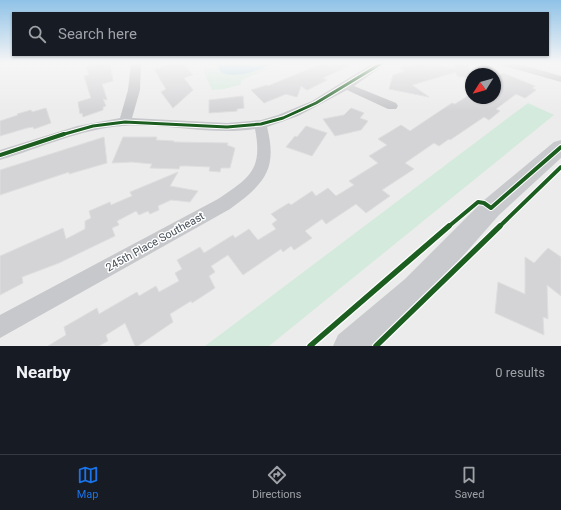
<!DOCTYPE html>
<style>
body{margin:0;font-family:Roboto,sans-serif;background:#242831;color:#f1f3f6}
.compass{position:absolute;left:465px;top:68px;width:36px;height:36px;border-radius:50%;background:#171b24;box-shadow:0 1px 3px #0004;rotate:233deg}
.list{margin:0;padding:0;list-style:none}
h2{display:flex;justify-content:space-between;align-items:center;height:52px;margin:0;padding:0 16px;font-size:17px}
h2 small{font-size:13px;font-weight:400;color:#9ea1a6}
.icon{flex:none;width:22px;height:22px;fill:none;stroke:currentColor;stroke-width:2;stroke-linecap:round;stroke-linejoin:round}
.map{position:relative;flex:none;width:561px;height:346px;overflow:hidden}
.search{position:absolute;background:#171b24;box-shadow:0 1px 3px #0004;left:12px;right:12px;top:12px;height:44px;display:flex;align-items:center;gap:10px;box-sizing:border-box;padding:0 14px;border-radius:0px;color:#9ea1a6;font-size:15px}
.sheet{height:108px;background:#171b24}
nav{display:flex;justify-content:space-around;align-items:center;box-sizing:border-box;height:56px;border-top:1px solid #363941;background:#171b24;font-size:11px;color:#9ea1a6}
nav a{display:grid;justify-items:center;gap:2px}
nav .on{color:#1a73e8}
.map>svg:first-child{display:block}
</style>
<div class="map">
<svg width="561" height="346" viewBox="0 0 561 346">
<rect width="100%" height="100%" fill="#edecec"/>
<g fill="#d3eadd">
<polygon points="203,63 284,63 242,80 240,85 224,89 212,90 204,73"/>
<polygon points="528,103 554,115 269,346 205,346"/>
</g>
<path fill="#aad6e5" d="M216 63H274C259 70 236 80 221 72Z"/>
<g fill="#d4d4d7" stroke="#dededf">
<polygon points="87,63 110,63 113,81 102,84 107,100 103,99 106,106 103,107 103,110 83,117 82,113 80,114 78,102 91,98 84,76 89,75 86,67 88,67"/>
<polygon points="162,63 182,63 193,75 184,78 193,90 173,108 161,92 166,89 154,69 165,66"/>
<polygon points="324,63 355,63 323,78 327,80 307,90 301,86 297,97 286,94 264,103 251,90 267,85 268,86"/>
<polygon points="418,63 455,68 453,63 468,63 471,78 457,76 456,72 412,85 429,97 389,89 393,75 405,71 400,68"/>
<polygon points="503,73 535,86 532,88 536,90 525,98 516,94 496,109 500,111 489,120 484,117 450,140 449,139 439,146 434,143 405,163 414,169 382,190 390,196 366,213 356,204 326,224 322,219 305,231 312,238 294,250 291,246 283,252 281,249 243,275 228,255 211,266 215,272 209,276 215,288 192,303 191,301 170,314 173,322 138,346 135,346 125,323 106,335 108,341 99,346 48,346 66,335 64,327 97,308 99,314 137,292 139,296 156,286 159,292 179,281 175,273 182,269 177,260 200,247 204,253 233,235 235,238 249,229 258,240 276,229 272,224 277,220 271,214 289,203 291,205 312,191 316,196 328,188 336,196 354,185 349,181 378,163 369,156 387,145 378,139 401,125 410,131 452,103 455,104 471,94 471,98 495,98 495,78"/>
<polygon points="243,96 244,108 237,109 237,111 209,113 209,100"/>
<polygon points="46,108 51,123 34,129 33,127 27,128 0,136 0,121 18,115 17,114 31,110 32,112"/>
<polygon points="351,108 364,113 360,118 368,121 361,130 335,136 323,119 344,115"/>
<polygon points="306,126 327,133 312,156 286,147 295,136 297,137"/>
<polygon points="104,137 107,163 69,174 69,172 0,195 0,170"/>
<polygon points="123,137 157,137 156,140 174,141 174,142 228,143 227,145 235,148 230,168 221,168 220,172 209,171 210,167 189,166 180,166 179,169 150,168 152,164 132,162 112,163"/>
<polygon points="178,172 170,186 198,191 190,202 171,200 158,206 159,210 150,214 148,211 139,215 136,211 117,221 119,225 112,228 115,236 59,263 22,277 23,283 0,295 0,256 63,228 66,239 85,229 85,221 91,218 89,211 110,202 111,205 132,196 130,192"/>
<polygon points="548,248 561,257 561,296 547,285 548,319 543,317 544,335 495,313 498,282 525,294 525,257 534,263"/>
</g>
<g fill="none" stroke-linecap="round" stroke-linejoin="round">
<g fill="#c7c8cb" fill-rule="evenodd">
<path d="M131 63H141L140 90 132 118 227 123 261 120 278 115 312 101 373 63H387L354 86 396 103 398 106 396 109H388L347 90 298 116 267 127C278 170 264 184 230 209L0 338V315L218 199C250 178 263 169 255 129 211 136 167 123 123 126 80 129 41 148 0 160V150L77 126 120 118 128 90Z"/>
<polygon points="500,63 516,63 561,76 561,82 501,65"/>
</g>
<polygon fill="#c8cacd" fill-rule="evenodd" points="561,140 561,158 499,215 425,299 372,346 333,346 338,335 405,279 483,201 554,142"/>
<g stroke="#fff" stroke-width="5">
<polyline id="cycleway-far2" points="61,135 93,126 125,122 227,127 261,124 283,118 316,103 382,63"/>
</g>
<g stroke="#fff" stroke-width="6">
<g id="cycleway-far1">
<polyline points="0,155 64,134"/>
<polyline points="448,227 478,202 484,203 491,208 561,147"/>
<polyline points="499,227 561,167"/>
</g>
</g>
<g stroke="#fff" stroke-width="8">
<g id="cycleway">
<polyline points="310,346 449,226"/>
<polyline points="376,346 500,226"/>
</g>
</g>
<use href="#cycleway-far2" stroke="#1b5e20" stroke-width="3"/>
<use href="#cycleway-far1" stroke="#1b5e20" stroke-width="4"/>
<use href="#cycleway" stroke="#1b5e20" stroke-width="5.5"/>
</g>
<linearGradient id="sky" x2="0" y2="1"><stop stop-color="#8fc2e7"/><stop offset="0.57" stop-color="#f7f6f6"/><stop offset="1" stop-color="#f7f6f6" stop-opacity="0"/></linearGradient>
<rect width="561" height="111" fill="url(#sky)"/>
<g text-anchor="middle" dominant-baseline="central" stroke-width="3" stroke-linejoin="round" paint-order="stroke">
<g font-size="11" fill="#464e57" stroke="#fff">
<text transform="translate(155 242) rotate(-29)">245th Place Southeast</text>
</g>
</g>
</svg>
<svg class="compass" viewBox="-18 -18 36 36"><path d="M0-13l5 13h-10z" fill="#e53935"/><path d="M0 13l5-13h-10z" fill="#9ea1a6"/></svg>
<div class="search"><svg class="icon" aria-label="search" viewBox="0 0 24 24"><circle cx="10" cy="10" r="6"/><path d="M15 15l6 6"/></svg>Search here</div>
</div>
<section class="sheet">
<h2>Nearby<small>0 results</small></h2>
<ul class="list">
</ul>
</section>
<nav>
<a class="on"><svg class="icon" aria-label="map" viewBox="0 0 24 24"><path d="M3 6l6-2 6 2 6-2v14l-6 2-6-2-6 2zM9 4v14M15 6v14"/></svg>Map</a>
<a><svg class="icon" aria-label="directions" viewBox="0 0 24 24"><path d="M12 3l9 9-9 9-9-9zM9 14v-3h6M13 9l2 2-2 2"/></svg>Directions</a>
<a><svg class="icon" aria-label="saved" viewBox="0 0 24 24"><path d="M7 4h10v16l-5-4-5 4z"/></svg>Saved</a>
</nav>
